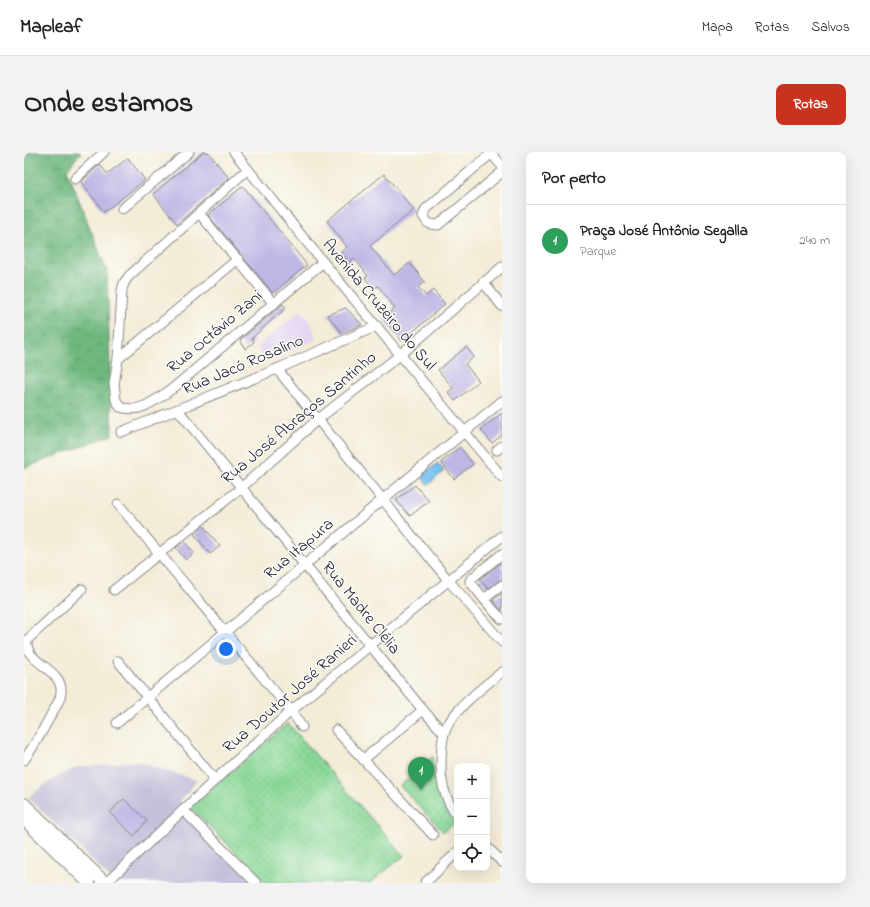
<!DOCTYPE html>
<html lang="pt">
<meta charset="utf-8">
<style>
body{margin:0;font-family:"Indie Flower",sans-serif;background:#f2f2f2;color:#202124}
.controls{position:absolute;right:12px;bottom:12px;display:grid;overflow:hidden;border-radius:8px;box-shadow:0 4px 16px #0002}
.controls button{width:36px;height:36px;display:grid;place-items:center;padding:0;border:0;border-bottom:1px solid #e0e0e0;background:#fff;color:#202124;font:20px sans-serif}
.you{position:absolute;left:202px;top:497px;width:14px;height:14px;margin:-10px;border:3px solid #fff;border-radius:50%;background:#1a73e8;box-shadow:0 0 0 6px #1a73e833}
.badge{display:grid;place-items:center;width:26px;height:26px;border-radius:50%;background:#c8321e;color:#fff;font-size:13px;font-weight:700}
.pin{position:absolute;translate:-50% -33px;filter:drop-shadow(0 1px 2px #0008)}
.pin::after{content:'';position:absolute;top:21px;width:14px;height:12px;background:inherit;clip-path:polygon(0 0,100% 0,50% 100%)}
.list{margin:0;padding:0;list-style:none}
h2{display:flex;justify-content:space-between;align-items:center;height:52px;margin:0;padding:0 16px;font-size:17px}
h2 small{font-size:13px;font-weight:400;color:#757577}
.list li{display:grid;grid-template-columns:26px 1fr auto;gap:12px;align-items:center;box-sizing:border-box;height:72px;padding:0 16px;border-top:1px solid #e0e0e0}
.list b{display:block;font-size:15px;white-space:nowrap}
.list p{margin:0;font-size:13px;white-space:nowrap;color:#757577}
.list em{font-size:13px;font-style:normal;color:#757577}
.icon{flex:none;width:22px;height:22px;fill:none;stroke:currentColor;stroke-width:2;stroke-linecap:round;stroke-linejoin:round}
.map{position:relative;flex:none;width:478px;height:731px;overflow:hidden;border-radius:8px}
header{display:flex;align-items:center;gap:24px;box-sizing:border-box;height:56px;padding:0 20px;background:#fff;border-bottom:1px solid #e0e0e0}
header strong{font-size:19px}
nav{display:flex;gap:22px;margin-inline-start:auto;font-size:14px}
.intro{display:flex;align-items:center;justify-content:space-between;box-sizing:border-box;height:96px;padding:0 24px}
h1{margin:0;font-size:28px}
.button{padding:10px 18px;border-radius:8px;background:#c8321e;color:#fff;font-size:14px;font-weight:700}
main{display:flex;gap:24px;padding:0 24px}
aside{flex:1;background:#fff;border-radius:8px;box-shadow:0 4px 16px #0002}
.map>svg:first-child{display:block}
</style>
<header>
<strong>Mapleaf</strong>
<nav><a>Mapa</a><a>Rotas</a><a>Salvos</a></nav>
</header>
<div class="intro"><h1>Onde estamos</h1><a class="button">Rotas</a></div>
<main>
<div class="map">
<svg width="478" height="731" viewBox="0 0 478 731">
<defs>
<pattern id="green-dots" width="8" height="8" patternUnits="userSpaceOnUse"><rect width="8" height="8" fill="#88d796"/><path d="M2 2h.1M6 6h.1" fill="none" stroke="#75b882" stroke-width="1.8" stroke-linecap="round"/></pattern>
<pattern id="forest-crowns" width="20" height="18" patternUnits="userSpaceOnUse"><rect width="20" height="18" fill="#6eb87f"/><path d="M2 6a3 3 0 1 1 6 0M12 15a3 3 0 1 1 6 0" fill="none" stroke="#5a9569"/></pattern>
</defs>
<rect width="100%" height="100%" fill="#fdfcf7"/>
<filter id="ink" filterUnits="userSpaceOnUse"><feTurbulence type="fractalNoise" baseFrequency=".025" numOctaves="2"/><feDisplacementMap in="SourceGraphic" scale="8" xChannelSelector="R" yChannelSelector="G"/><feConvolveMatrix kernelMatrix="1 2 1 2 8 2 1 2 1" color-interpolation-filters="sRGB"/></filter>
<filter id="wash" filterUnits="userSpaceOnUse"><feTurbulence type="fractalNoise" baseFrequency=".012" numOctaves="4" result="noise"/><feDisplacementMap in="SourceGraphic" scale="16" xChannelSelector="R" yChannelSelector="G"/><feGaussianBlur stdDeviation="0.9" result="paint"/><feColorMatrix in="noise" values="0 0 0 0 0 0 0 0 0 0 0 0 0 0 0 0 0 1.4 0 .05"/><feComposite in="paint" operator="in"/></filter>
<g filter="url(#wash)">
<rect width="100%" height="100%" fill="#f3ecd7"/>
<polygon fill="#e2d4f3" points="277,158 287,172 293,188 241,209 233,195"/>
<polygon fill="#c5c0da" points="110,609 173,628 156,649 230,731 91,731 4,645 32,625 54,615 79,613"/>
<g fill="url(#green-dots)" stroke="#557c68">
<polygon points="264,571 380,704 346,731 242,731 166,655"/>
<path d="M409 604C408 628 416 652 431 671L419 680 376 634Z"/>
</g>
<polygon fill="url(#forest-crowns)" stroke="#486d5d" points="0,0 57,0 43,18 83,119 88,283 0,316"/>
<polygon fill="#76c1ef" stroke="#4c7295" points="414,311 420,319 404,333 397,324"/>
<g id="blocks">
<g fill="#beb7e5">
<polygon points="179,0 184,0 205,26 153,72 129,42"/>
<polygon points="104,6 121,28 80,60 57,30 76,12 83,22"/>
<polygon points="360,22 390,58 346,94 370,123 386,111 401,130 394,135 402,144 409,138 421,152 378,189 359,166 371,156 354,134 350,137 341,126 344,124 330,106 325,111 317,100 323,95 303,69"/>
<polygon points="219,34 283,113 249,141 184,63"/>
<polygon points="259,152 262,156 228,186 230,190 221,197 216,188"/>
<polygon points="322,156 338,173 318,181 303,163"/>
<polygon points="442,195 450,205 441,212 455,229 431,249 424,240 429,236 414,218"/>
<polygon points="478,261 478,283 468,291 457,278"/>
<polygon points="436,295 449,312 430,327 417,310"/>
<polygon points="391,333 405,349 386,364 372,348"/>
<polygon points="179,374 196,394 186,402 170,382"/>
<polygon points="160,389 170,401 162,408 152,396"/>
<polygon points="478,410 478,426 464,437 456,427"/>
<polygon points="478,441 478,459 469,448"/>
<polygon points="100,647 123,669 110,684 86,661 94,652"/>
</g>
</g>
</g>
<g filter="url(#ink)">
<use href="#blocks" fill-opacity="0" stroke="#8a8789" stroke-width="1"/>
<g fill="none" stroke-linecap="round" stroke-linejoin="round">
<g stroke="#8a8789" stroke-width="11">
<g id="minor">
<polyline points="210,0 299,110 478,325"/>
<polyline points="469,0 402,57 399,64 403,70 406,72 414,73 478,20"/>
<polyline points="467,1 478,14"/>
<path d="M224 17 105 124 100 131 98 138 94 207 90 232 92 248 96 255C117 262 131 248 148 237L299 110"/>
<polyline points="51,27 80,0"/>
<polyline points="98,57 165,0"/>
<polyline points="175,61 250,152"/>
<polyline points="459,130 478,154"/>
<polyline points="94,207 214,107"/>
<polyline points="253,217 424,428 478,490"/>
<polyline points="154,258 399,558 420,581"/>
<polyline points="97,280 253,217 353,174"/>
<polyline points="473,298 478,294"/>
<polyline points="94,352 267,559 278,575"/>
<polyline points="478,402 448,426 446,429 447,431 470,459 478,467"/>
<polyline points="90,438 217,336 293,268 376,203 478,115"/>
<polyline points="460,447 478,433"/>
<polyline points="94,509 191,628"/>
<polyline points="93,571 358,348 478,249"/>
<polyline points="312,578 409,683"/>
<polyline points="340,607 399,558"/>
<path d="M0 608C11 593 19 578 27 563 31 556 37 548 37 540 39 516 0 512 3 488L58 437"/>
<polyline points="159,658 232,731"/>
<path d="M433 664C423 650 417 633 417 616 417 605 417 592 420 582 426 560 460 534 478 520"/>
<polyline points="463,695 478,710"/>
<polyline points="82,731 191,628 267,559 478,384"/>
<polyline points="401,731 433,700"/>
</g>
</g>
<g stroke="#8a8789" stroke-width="14">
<g id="major">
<polyline points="0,652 81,731"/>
<polyline points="0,667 65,731"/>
</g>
</g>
<use href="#minor" stroke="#fff" stroke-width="9"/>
<use href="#major" stroke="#fff" stroke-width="12"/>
</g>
</g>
<g text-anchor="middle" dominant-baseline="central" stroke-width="3" stroke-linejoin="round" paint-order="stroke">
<g font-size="17" fill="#22223b" stroke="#fdfcf7">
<text transform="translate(355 153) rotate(50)">Avenida Cruzeiro do Sul</text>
<text transform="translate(191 180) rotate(-40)">Rua Octávio Zani</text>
<text transform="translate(219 213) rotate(-23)">Rua Jacó Rosalino</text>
<text transform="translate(275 266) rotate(-40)">Rua José Abraços Santinho</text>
<text transform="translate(275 397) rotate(-40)">Rua Itapura</text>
<text transform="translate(337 456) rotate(51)">Rua Madre Clélia</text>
<text transform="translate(266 542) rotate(-41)">Rua Doutor José Ranieri</text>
</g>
</g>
</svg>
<div class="controls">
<button>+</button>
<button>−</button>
<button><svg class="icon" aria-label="locate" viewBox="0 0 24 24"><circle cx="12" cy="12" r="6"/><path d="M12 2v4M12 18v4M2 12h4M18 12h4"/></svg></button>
</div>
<div class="you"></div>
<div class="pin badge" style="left:397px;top:638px;background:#2e9e5b">1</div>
</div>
<aside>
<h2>Por perto<small></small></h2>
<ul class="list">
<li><span class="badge" style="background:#2e9e5b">1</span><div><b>Praça José Antônio Segalla</b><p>Parque</p></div><em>240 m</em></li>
</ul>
</aside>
</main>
